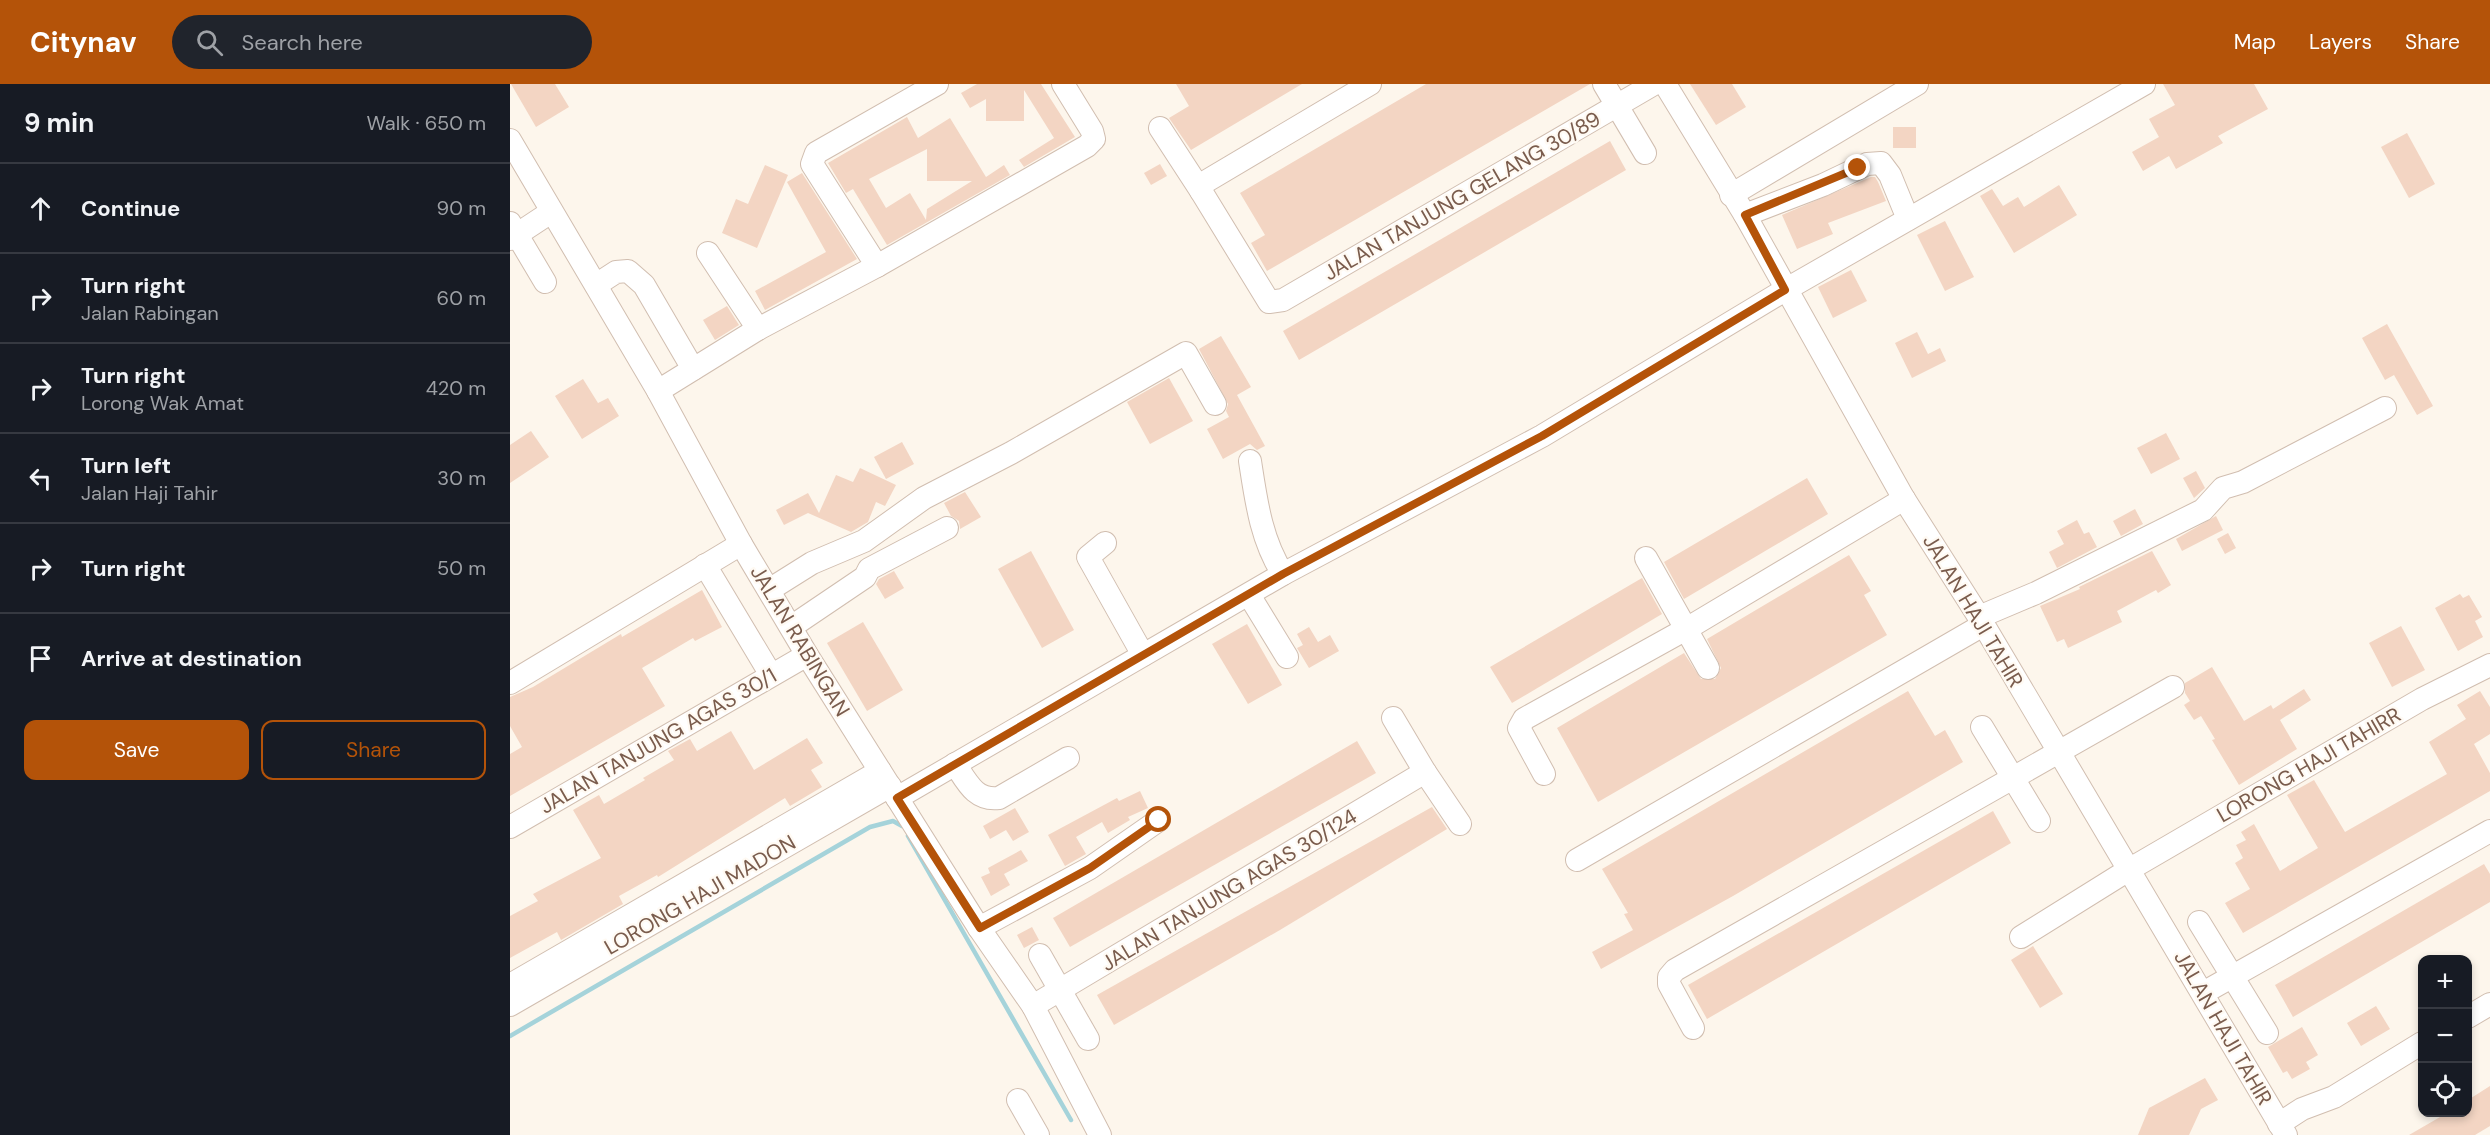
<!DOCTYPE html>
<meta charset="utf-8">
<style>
body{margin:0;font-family:"DM Sans",sans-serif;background:#20242c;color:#f1f3f6}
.controls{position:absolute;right:18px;bottom:18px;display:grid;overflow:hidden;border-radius:12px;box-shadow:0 3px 9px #0003}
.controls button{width:54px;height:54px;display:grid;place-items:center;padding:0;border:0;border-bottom:2px solid #363941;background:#171b24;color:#f1f3f6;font:30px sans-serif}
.stop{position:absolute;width:18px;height:18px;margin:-14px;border:4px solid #b45309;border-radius:50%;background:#fff}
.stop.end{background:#b45309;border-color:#fff;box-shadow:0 2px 6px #0008}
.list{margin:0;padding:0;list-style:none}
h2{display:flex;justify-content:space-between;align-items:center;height:78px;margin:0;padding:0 24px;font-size:26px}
h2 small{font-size:20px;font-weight:400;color:#9ea1a6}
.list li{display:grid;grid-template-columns:39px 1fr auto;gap:18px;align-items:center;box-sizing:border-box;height:90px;padding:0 24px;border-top:2px solid #363941}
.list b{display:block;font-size:22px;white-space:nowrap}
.list p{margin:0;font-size:20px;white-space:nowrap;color:#9ea1a6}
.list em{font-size:20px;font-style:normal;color:#9ea1a6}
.actions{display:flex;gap:12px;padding:18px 24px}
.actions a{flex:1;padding:14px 0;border:2px solid #b45309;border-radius:12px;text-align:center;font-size:21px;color:#b45309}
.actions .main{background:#b45309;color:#fff}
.icon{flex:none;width:33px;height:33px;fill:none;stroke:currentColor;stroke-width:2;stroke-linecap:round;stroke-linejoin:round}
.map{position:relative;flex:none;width:1980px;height:1051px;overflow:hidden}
header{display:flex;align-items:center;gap:36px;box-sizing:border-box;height:84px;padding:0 30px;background:#b45309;color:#fff}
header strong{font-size:28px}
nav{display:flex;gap:33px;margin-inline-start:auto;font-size:21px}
.search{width:420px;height:54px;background:#20242c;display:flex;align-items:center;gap:15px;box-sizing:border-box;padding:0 21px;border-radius:33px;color:#9ea1a6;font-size:22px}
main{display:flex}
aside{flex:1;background:#171b24}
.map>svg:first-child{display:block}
</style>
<header>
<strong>Citynav</strong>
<div class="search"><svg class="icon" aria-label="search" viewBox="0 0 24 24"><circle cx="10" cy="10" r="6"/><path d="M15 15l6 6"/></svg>Search here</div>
<nav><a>Map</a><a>Layers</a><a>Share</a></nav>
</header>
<main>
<aside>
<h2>9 min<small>Walk · 650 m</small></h2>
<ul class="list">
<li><svg class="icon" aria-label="ahead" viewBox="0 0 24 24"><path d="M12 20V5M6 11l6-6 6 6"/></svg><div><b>Continue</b></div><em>90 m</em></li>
<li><svg class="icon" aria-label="right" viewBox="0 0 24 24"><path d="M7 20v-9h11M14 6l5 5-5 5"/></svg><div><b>Turn right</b><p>Jalan Rabingan</p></div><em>60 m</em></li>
<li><svg class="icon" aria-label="right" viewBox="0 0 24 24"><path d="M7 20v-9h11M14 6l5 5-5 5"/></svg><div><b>Turn right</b><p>Lorong Wak Amat</p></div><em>420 m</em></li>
<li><svg class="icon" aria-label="left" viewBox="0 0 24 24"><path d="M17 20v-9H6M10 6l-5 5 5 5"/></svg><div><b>Turn left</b><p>Jalan Haji Tahir</p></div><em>30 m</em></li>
<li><svg class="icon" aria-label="right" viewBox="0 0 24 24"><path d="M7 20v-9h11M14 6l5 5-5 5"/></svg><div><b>Turn right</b></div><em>50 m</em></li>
<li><svg class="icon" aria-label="arrive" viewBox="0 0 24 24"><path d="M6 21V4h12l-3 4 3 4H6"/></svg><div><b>Arrive at destination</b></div></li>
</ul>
<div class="actions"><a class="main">Save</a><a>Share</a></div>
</aside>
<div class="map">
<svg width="1980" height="1051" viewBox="0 0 1980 1051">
<rect width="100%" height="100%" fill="#fdf6ec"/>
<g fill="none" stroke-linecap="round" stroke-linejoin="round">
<g stroke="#a5d3da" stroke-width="4.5">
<polyline points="398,752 561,1036"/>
<polyline points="0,952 360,743 383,737 392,742"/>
</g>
</g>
<g fill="#f3d5c3" fill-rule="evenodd">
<polygon points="1,0 45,0 59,23 26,43"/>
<polygon points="467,0 531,0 565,53 514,83 509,76 544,54 514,6 514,37 476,37 476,15 460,24 451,9"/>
<polygon points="666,0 792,0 681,66 659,34 679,22"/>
<polygon points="916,0 1080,0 757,187 741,159 755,151 730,109"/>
<polygon points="1180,0 1222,0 1236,23 1206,41"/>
<polygon points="1653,0 1744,0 1758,25 1708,52 1713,59 1666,85 1659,72 1633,87 1622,68 1649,53 1639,35 1665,21"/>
<path d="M397 33 408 54 440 34 476 93 494 81 500 91 377 161 343 105 336 109 318 79ZM417 65V97H462L417 125 416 136 400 109 376 124 359 95Z"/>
<rect x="1383" y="43" width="23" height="21"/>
<polygon points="1897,49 1925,100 1899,114 1871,63"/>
<polygon points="1100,57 1116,86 789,276 773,247"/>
<polygon points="650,80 657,92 641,101 634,89"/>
<polygon points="255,81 278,91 247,164 212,149 226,115 238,120"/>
<polygon points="292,89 347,175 255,226 245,207 316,168 277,98"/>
<polygon points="1361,93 1365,93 1368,98 1376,117 1318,139 1323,150 1287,165 1272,131"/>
<polygon points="1549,101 1567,131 1504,169 1470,112 1482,105 1493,122 1508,113 1514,123"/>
<polygon points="1435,137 1464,193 1435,207 1407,151"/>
<polygon points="1341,186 1357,217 1323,234 1308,203"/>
<polygon points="217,222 229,241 205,256 193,236"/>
<polygon points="1877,240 1923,322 1907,331 1884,291 1875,296 1852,254"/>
<polygon points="1407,248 1418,270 1430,264 1436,277 1402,294 1385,259"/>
<polygon points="711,252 741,303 727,311 755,362 747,366 740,360 713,375 697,345 719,333 716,327 718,320 689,265"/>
<polygon points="659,294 683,337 640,360 617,318"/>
<polygon points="73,295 88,319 98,314 109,332 72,355 45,312"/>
<polygon points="21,347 39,373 0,399 0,361"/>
<polygon points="1656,349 1670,375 1641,390 1627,364"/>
<polygon points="392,358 404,380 376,395 364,373"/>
<polygon points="350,384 386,401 375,422 366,418 358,438 341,448 298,429 274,441 266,426 298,409 309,429 326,391 343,398"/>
<polygon points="1686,387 1695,404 1684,414 1673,394"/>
<polygon points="1297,394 1318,430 1174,515 1154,478"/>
<polygon points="455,408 471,433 450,445 449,437 441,432 434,419"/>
<polygon points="1625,425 1633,440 1611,452 1603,437"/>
<polygon points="1706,432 1713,446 1672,467 1666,455"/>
<polygon points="1567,436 1574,450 1579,448 1587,463 1547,484 1539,468 1554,460 1547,447"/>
<polygon points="1718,449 1726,464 1715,470 1707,455"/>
<polygon points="521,467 564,546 532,564 488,485"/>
<polygon points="1642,467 1661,501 1648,509 1646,506 1607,527 1612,538 1558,564 1554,555 1547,558 1530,522 1570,505 1569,503"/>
<polygon points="1339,471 1361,507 1354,511 1377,551 1088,718 1047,644 1174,569 1191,595 1205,595 1211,584 1197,555"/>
<polygon points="384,487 394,504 375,515 366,500 369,495"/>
<polygon points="1132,494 1152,530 1002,619 980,583"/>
<polygon points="192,506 212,543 185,557 183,554 132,584 155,622 0,712 0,670 12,663 0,642 0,613 23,603 111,550 112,553"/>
<polygon points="1950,510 1953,514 1959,511 1972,533 1965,537 1973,553 1948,567 1925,524"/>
<polygon points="353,538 393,606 357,627 317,559"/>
<polygon points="737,540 772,601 738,620 702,560"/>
<polygon points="1891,542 1915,586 1882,603 1859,559"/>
<polygon points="799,543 808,558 820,551 829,567 799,584 787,564 793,561 787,550"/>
<polygon points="1702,583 1734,637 1761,621 1763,625 1794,605 1801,616 1770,636 1787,665 1729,701 1702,656 1705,655 1691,632 1684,636 1674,621 1680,617 1675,609 1675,599"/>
<polygon points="1398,607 1425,652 1435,646 1453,678 1223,812 1091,885 1082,868 1123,846 1114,830 1118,829 1092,785"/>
<polygon points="1970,607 1980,623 1980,650 1964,660 1980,689 1980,707 1733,849 1715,819 1740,805 1725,779 1733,774 1726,761 1736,756 1731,748 1744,740 1770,787 1808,764 1777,711 1804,696 1835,748 1937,690 1919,658 1956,635 1947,621"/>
<polygon points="221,647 244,686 297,654 313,679 301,686 312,703 280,722 275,714 148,793 147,791 109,812 113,820 51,856 47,848 0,874 0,832 28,817 23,810 91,774 63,726 89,711 94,720 135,696 133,694 164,676 158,667 180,655 187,667"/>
<polygon points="847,657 866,689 560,863 543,834"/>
<polygon points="630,707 638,724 618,733 620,736 598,749 592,738 566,753 576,770 555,782 538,751 607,714 609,717"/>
<polygon points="922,723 937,745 770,846 604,941 587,911"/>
<polygon points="505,724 519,748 503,757 496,746 480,755 473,742"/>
<polygon points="1483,727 1501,759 1197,935 1178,901"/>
<polygon points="511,766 518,777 494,790 500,801 481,812 471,793 480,789 478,784"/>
<polygon points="1974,780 1980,790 1980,818 1783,933 1765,901"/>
<polygon points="522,843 529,856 514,864 507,851"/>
<polygon points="1523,862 1553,910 1530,924 1501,876"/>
<polygon points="1866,922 1880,945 1851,962 1837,939"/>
<polygon points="1792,943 1808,971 1796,978 1800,985 1782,995 1777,987 1773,989 1758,963"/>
<polygon points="1695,994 1708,1016 1691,1025 1679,1051 1628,1051 1639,1024"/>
<polygon points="1980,1002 1980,1042 1965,1051 1899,1051 1937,1029 1958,1029 1958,1016"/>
</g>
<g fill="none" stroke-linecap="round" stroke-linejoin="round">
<g stroke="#d1beb0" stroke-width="24">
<g id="minor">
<polyline points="860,0 695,98 691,107 759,218 773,216 1144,0"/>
<polyline points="1094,0 1135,69"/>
<polyline points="1155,0 1235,131 1394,415 1469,533 1776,1051"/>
<polyline points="650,44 691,107"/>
<polyline points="0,56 148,307 231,460 297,571 469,844 523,922 590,1051"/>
<polyline points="1221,111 1407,0"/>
<polyline points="1235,131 1313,101 1357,80 1371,79 1380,91 1398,135"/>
<polyline points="0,139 35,198"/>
<polyline points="0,155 41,128"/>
<polyline points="198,169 248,245"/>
<polyline points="367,182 577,62 584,55 582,47 553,0"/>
<polyline points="86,201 106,188 118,187 134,201 183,285"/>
<polyline points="148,307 248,245 367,182 302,80 306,69 427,0"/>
<path d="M740 377C746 416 751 456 773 490"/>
<polyline points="595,459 578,473 633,571"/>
<polyline points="1136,474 1198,584"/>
<polyline points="195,481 261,591"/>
<polyline points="259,506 302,479 354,457 414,414 501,369 676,269 705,320"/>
<polyline points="739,511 777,573"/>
<polyline points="1469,533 1526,509 1693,426 1713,404 1733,398 1875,324"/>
<polyline points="281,543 355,493 359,485 437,444"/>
<polyline points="0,599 231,460"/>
<polyline points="883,634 915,688 950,740"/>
<polyline points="1472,643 1529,737"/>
<path d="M445 680C457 698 465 717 489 714L558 674"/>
<polyline points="1034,690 1009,644 1014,635 1178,544 1394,415"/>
<polyline points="387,714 773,490 1032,352 1275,206 1634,0"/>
<polyline points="0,743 297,571"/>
<polyline points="1067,776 1473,541"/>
<polyline points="1689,838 1757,949"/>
<polyline points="469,844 580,784 649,736"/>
<polyline points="1511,853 1620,785 1912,615 1980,581"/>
<polyline points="530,871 578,955"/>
<polyline points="0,901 370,687"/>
<polyline points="1693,909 1980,747"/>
<polyline points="0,921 380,702"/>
<polyline points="523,922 915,688"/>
<polyline points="1958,933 1980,920"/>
<polyline points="1183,944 1159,900 1159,893 1165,886 1663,603"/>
<polyline points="508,1016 528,1051"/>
<polyline points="1769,1040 1792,1025 1824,1013 1912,959"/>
</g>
</g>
<use href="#minor" stroke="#fff" stroke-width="22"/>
</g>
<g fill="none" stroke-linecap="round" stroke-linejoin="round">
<polyline stroke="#b45309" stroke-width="8" points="649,736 580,784 470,844 387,714 773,490 1032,352 1275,206 1235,131 1348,84"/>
</g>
<g text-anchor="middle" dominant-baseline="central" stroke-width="4.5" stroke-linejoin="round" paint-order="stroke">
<g font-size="21" fill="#7a5c4d" stroke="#fffaf3">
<text transform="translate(952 112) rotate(-30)">JALAN TANJUNG GELANG 30/89</text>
<text transform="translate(1463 527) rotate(59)">JALAN HAJI TAHIR</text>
<text transform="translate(290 557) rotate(59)">JALAN RABINGAN</text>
<text transform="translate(148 657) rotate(-30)">JALAN TANJUNG AGAS 30/1</text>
<text transform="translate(1799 681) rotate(-30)">LORONG HAJI TAHIRR</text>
<text transform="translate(719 806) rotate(-31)">JALAN TANJUNG AGAS 30/124</text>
<text transform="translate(190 811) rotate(-30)">LORONG HAJI MADON</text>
<text transform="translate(1713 944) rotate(60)">JALAN HAJI TAHIR</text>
</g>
</g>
</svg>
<div class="controls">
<button>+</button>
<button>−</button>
<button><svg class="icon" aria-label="locate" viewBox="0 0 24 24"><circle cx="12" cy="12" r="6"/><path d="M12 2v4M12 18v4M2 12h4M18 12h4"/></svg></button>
</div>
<div class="stop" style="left:649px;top:736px"></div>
<div class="stop end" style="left:1348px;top:84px"></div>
</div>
</main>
